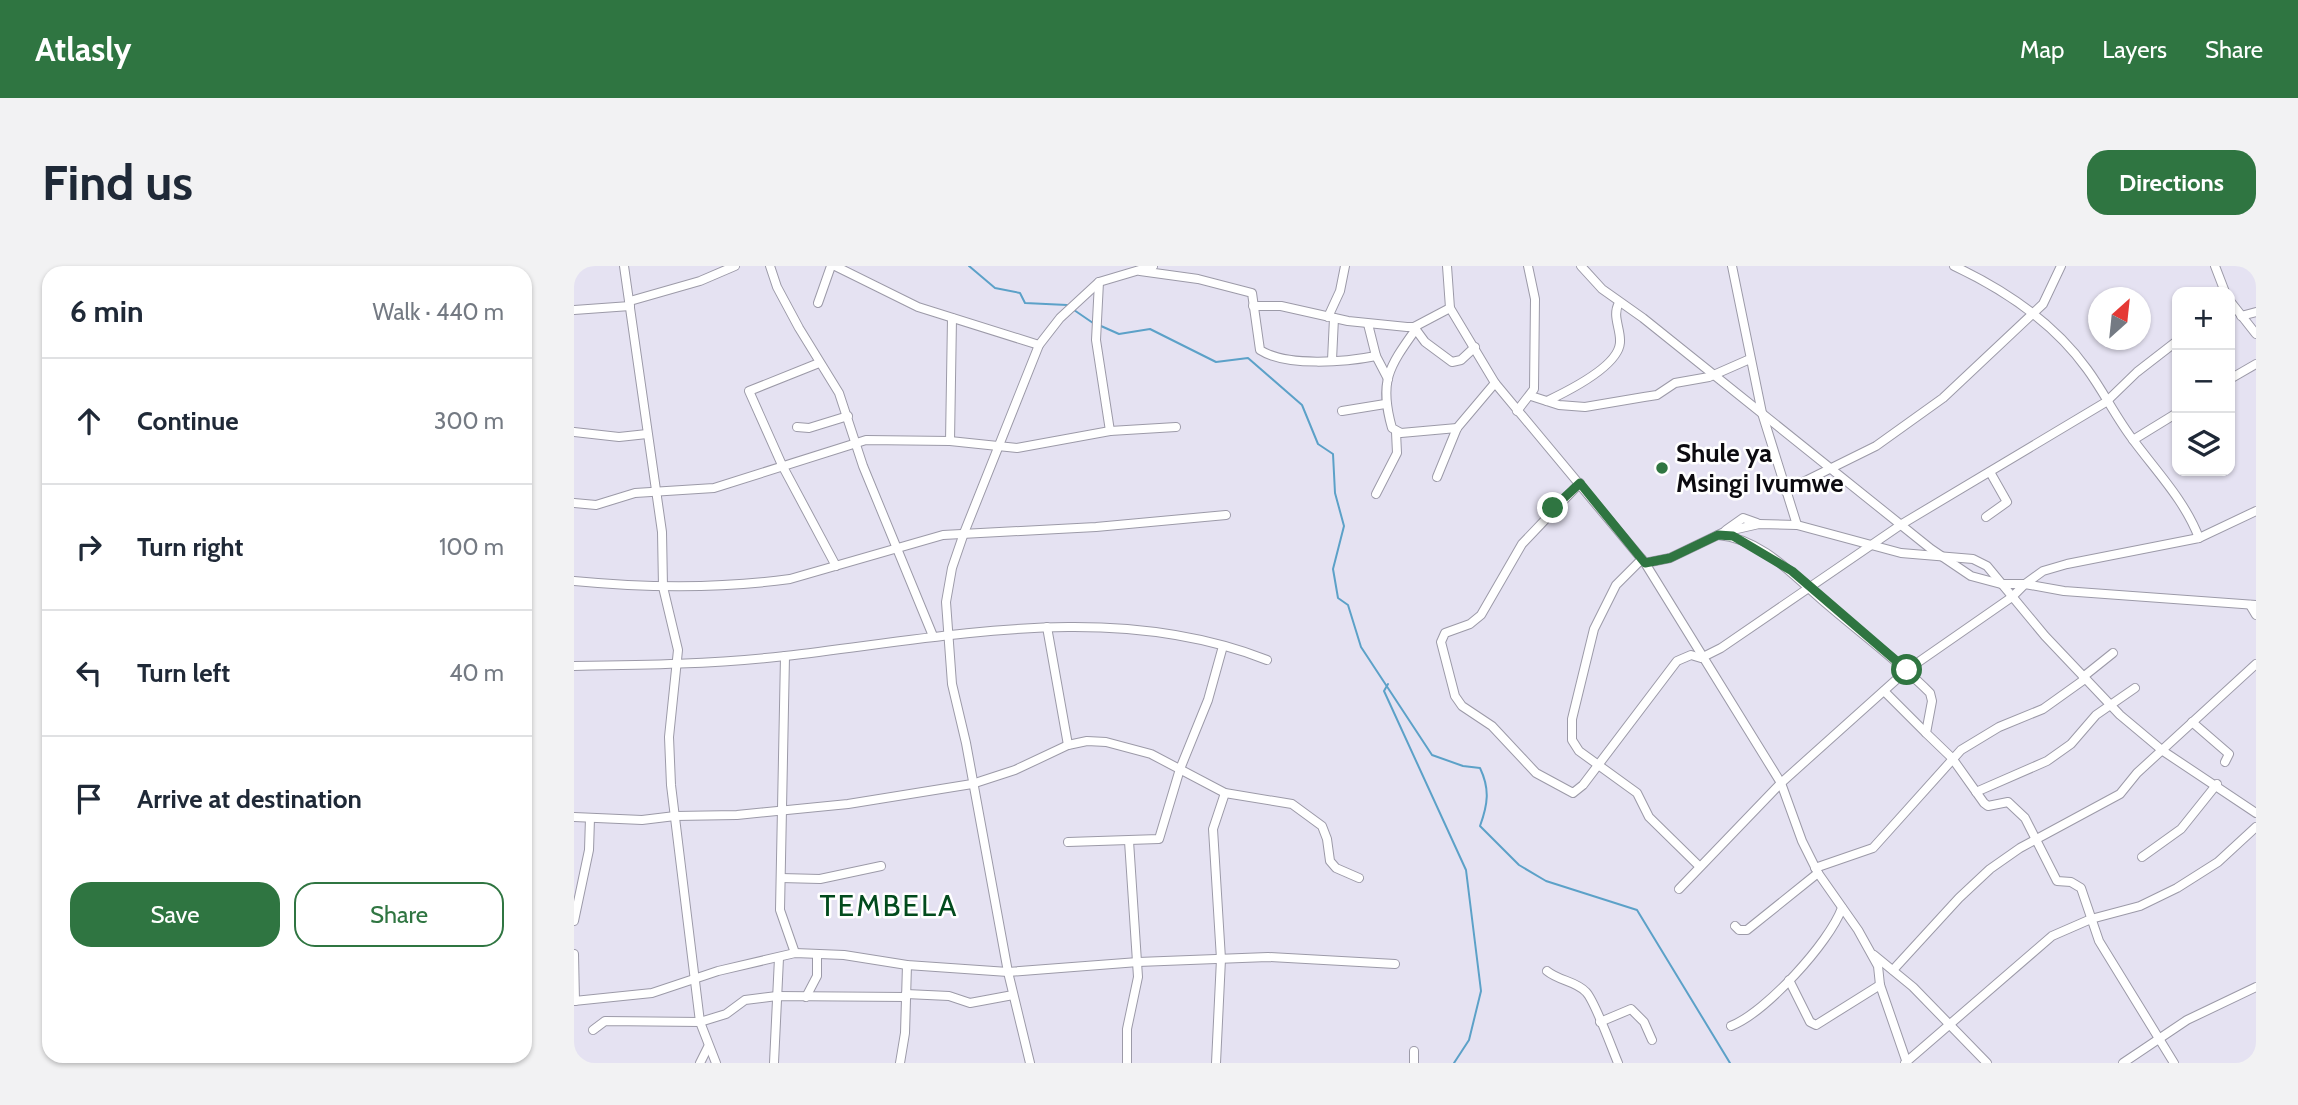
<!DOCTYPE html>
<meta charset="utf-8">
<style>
body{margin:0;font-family:Cabin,sans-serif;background:#f2f2f3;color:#1f2937}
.controls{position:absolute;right:21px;top:21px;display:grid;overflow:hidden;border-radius:14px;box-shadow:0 2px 5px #0004}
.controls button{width:63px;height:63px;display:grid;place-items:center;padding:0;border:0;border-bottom:2px solid #e0e1e3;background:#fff;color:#1f2937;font:35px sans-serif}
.compass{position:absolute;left:1514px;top:21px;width:63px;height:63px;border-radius:50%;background:#fff;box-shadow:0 2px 5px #0004;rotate:27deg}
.stop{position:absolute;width:21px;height:21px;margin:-16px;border:5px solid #2f7541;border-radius:50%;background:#fff}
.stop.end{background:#2f7541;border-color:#fff;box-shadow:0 2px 7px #0008}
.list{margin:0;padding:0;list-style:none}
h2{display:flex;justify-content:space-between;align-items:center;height:91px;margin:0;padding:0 28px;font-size:30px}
h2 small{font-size:23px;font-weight:400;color:#747a83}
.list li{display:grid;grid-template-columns:46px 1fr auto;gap:21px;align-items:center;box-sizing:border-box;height:126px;padding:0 28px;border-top:2px solid #e0e1e3}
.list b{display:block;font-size:26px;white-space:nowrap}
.list em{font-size:23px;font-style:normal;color:#747a83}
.actions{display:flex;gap:14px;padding:21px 28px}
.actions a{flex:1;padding:16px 0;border:2px solid #2f7541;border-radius:21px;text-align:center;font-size:24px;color:#2f7541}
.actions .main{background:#2f7541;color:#fff}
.icon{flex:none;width:38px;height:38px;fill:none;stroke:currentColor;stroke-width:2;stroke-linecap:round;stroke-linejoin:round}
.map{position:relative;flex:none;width:1682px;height:797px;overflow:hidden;border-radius:21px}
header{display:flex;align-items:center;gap:42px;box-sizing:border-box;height:98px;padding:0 35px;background:#2f7541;color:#fff}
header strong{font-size:33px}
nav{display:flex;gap:38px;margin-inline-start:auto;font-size:24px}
.intro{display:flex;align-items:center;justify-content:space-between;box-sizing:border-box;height:168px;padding:0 42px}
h1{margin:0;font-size:49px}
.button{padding:18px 32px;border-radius:21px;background:#2f7541;color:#fff;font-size:24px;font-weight:700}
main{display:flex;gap:42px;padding:0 42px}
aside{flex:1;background:#fff;border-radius:21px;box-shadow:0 2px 5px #0004}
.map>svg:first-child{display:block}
</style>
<header>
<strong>Atlasly</strong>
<nav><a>Map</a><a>Layers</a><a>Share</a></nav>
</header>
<div class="intro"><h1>Find us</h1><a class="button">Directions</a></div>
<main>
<aside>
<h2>6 min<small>Walk · 440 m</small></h2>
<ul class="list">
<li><svg class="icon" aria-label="ahead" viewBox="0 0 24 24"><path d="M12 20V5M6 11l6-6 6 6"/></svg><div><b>Continue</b></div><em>300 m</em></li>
<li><svg class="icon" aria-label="right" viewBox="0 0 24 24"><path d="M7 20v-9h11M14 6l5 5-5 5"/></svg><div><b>Turn right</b></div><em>100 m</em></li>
<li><svg class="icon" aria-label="left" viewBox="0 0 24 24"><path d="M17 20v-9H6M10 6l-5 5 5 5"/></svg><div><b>Turn left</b></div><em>40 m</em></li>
<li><svg class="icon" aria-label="arrive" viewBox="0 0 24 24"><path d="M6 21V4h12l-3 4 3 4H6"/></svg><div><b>Arrive at destination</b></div></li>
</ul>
<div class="actions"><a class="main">Save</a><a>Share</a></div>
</aside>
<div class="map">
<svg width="1682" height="797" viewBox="0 0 1682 797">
<rect width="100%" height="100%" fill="#e5e2f2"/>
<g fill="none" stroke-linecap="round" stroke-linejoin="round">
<g stroke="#5ca1c8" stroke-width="2">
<polyline points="395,0 421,22 446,27 451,37 493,39"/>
<polyline points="500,44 519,57"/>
<path d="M527 60 545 68 576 63 642 96 674 92 728 139 744 178 759 188 761 227 770 260 759 303 764 332 774 339 787 381 858 489 889 500 906 502C916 523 914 538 906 560L945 599 972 615 1063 644 1156 797"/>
<polyline points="814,418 810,425 892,604 907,725 895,774 880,797"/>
</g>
<g stroke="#9c9aa8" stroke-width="10">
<g id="minor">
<polyline points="50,0 88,266 89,321 104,384 95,471 97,519 126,756 142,797"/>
<polyline points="196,0 203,21 225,62 265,127 289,200 359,370"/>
<polyline points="261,0 344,41 465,79"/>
<polyline points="873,0 876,42 921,117 1071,297 1207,517 1228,575 1244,607 1284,664 1304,700 1306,719 1333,797"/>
<polyline points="1007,0 1028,23 1069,52 1357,283 1397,310 1427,318 1451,318 1469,305 1493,298 1625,272 1682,245"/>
<polyline points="1158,0 1188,147 1223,259"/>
<path d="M1380 0C1431 24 1480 57 1513 103 1530 126 1542 152 1560 175 1583 206 1611 235 1625 272"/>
<polyline points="1641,0 1651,26"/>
<path d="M566 5 624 13 678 27 686 84C712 101 772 96 802 90"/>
<polyline points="525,16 522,74 536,165"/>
<polyline points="56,35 126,15 161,0"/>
<polyline points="1656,35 1682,68"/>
<polyline points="244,37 257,0"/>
<polyline points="679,40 707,40 774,55 833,61 840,61 876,42"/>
<polyline points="0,44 56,40"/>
<polyline points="1667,50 1682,46"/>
<polyline points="754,51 766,25 771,0"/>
<polyline points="794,58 802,90 814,113"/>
<polyline points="840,61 851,76 878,96 887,94 901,81"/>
<path d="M842 63C814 102 805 116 818 162L827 167 883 162"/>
<polyline points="758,94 760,52"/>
<polyline points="245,97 175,125 208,199 262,300"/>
<polyline points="1656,113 1682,98"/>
<polyline points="957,130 985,139 1011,141 1070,131 1083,129 1101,117 1135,111 1176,93"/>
<path d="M973 135C992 126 1048 99 1046 74 1046 61 1038 49 1045 37"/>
<polyline points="768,145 811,138"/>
<polyline points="943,145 960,123 961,33 954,0"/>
<polyline points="223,161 235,162 274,150"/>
<polyline points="0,166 45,171 73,168"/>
<polyline points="1559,174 1603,147"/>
<polyline points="376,175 378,52"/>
<polyline points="863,211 883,162 921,117"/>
<polyline points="1006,217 948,278 907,349 896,358 871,367 867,376 881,430 888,440 918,460 962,507 999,527 1009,519 1103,395 1117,389 1127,392 1147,382 1328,258 1532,136 1563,106 1603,75"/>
<polyline points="1211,225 1302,180 1369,132 1469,38 1487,0"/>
<polyline points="802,228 823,187 822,166"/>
<polyline points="0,237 22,239 61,227 140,222 292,174 376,175 443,182 536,165 602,161"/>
<polyline points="1412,251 1433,236 1416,206"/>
<polyline points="1152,264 1169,252 1183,257"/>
<path d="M1144 269C1190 273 1221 312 1255 340 1289 369 1324 395 1356 427L1358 435 1352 467 1378 492 1410 537 1414 540 1434 536 1451 552 1483 615 1497 616 1507 622 1525 675 1600 797"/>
<polyline points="1068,293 1042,319 1020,363 998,453 998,474 1005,485 1063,527 1075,551 1125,600"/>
<polyline points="1071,297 1096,292 1150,266 1185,258 1223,259 1327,287 1399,293 1413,300 1471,370 1546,449 1589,485 1682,547"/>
<path d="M0 315C73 322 144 323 216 313L369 269 522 261 652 249"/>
<polyline points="1676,339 1682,349"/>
<polyline points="473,361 494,479"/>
<polyline points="211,390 206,644 221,687"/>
<path d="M0 400C71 399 141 398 211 390 370 372 538 333 693 394"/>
<polyline points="1509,411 1539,387"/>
<polyline points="1310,425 1352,467"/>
<polyline points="1618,456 1655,488 1651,496"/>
<polyline points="1402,526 1473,495 1497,478 1522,449 1561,422"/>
<polyline points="0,551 68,554 101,550 163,549 274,538 398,518 441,504 494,479 513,475 532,476 577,488 651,527 718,538 748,560 753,573 756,595 762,602 785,612"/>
<polyline points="494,576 585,573 606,503 634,434 649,380"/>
<polyline points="1568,591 1607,563 1643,518"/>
<polyline points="1241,602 1299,582 1387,484 1425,461 1469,443 1511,413"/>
<polyline points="207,612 246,613 307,600"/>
<polyline points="1105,623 1207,517 1333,404 1438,331 1451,318 1490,325 1682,339"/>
<polyline points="0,655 15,584 16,552"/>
<polyline points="1161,660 1165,664 1173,664 1244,607"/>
<polyline points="0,688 1,735"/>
<polyline points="1300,689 1339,721 1413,797"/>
<polyline points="1319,704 1385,632 1416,603 1446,582 1546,528 1563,507 1682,398"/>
<path d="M973 705C985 715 1002 715 1012 726 1021 735 1038 783 1044 797"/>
<polyline points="1215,714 1236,756 1242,759 1306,719"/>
<polyline points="332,728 375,730 396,737 439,729"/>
<polyline points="232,731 243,710 243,688"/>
<polyline points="0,735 78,727 144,705 221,687 270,689 333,699 434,706 564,696 694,691 821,698"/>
<polyline points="1026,756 1057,743 1070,756 1078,774"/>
<path d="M1157 760C1192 746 1255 677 1268 642"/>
<polyline points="19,764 31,755 126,756 152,748 171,734 203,730 332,731"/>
<polyline points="126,797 134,781"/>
<polyline points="200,797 205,692"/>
<polyline points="326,797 331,767 333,699"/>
<polyline points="456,797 434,706 392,477 378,418 372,336 378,302 390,267 465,79 486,52 525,16 579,0"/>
<polyline points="553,797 553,763 564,711 555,575"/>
<polyline points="642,797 647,693 639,563 651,527"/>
<polyline points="840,797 840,785"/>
<polyline points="1331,797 1478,670 1517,653 1566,640 1603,622 1644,596 1682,561"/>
<polyline points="1549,797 1613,754 1682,721"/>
</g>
</g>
<use href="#minor" stroke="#fff" stroke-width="8"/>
</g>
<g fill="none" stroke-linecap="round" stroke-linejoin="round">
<polyline stroke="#2f7541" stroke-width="9" points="979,242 1006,217 1071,297 1096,292 1144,269 1159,270 1218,305 1333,404"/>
</g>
<circle fill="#2f7541" stroke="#fff" stroke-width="2.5" cx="1088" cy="202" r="7"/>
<g text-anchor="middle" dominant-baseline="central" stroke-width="5" stroke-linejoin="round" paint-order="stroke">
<g font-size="26" font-weight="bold" fill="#0c0b10" stroke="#fff" text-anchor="start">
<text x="1102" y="187">Shule ya<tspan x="1102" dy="30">Msingi Ivumwe</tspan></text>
</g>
<g font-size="30" letter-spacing="2" fill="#024b1d" stroke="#fff">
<text x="315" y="639">TEMBELA</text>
</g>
</g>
</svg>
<div class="controls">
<button>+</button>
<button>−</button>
<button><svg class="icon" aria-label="layers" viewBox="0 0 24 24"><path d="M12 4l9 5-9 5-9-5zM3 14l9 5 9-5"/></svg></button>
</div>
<svg class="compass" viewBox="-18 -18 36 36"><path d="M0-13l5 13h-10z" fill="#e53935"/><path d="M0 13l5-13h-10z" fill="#747a83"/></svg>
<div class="stop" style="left:1333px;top:404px"></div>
<div class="stop end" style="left:979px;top:242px"></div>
</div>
</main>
